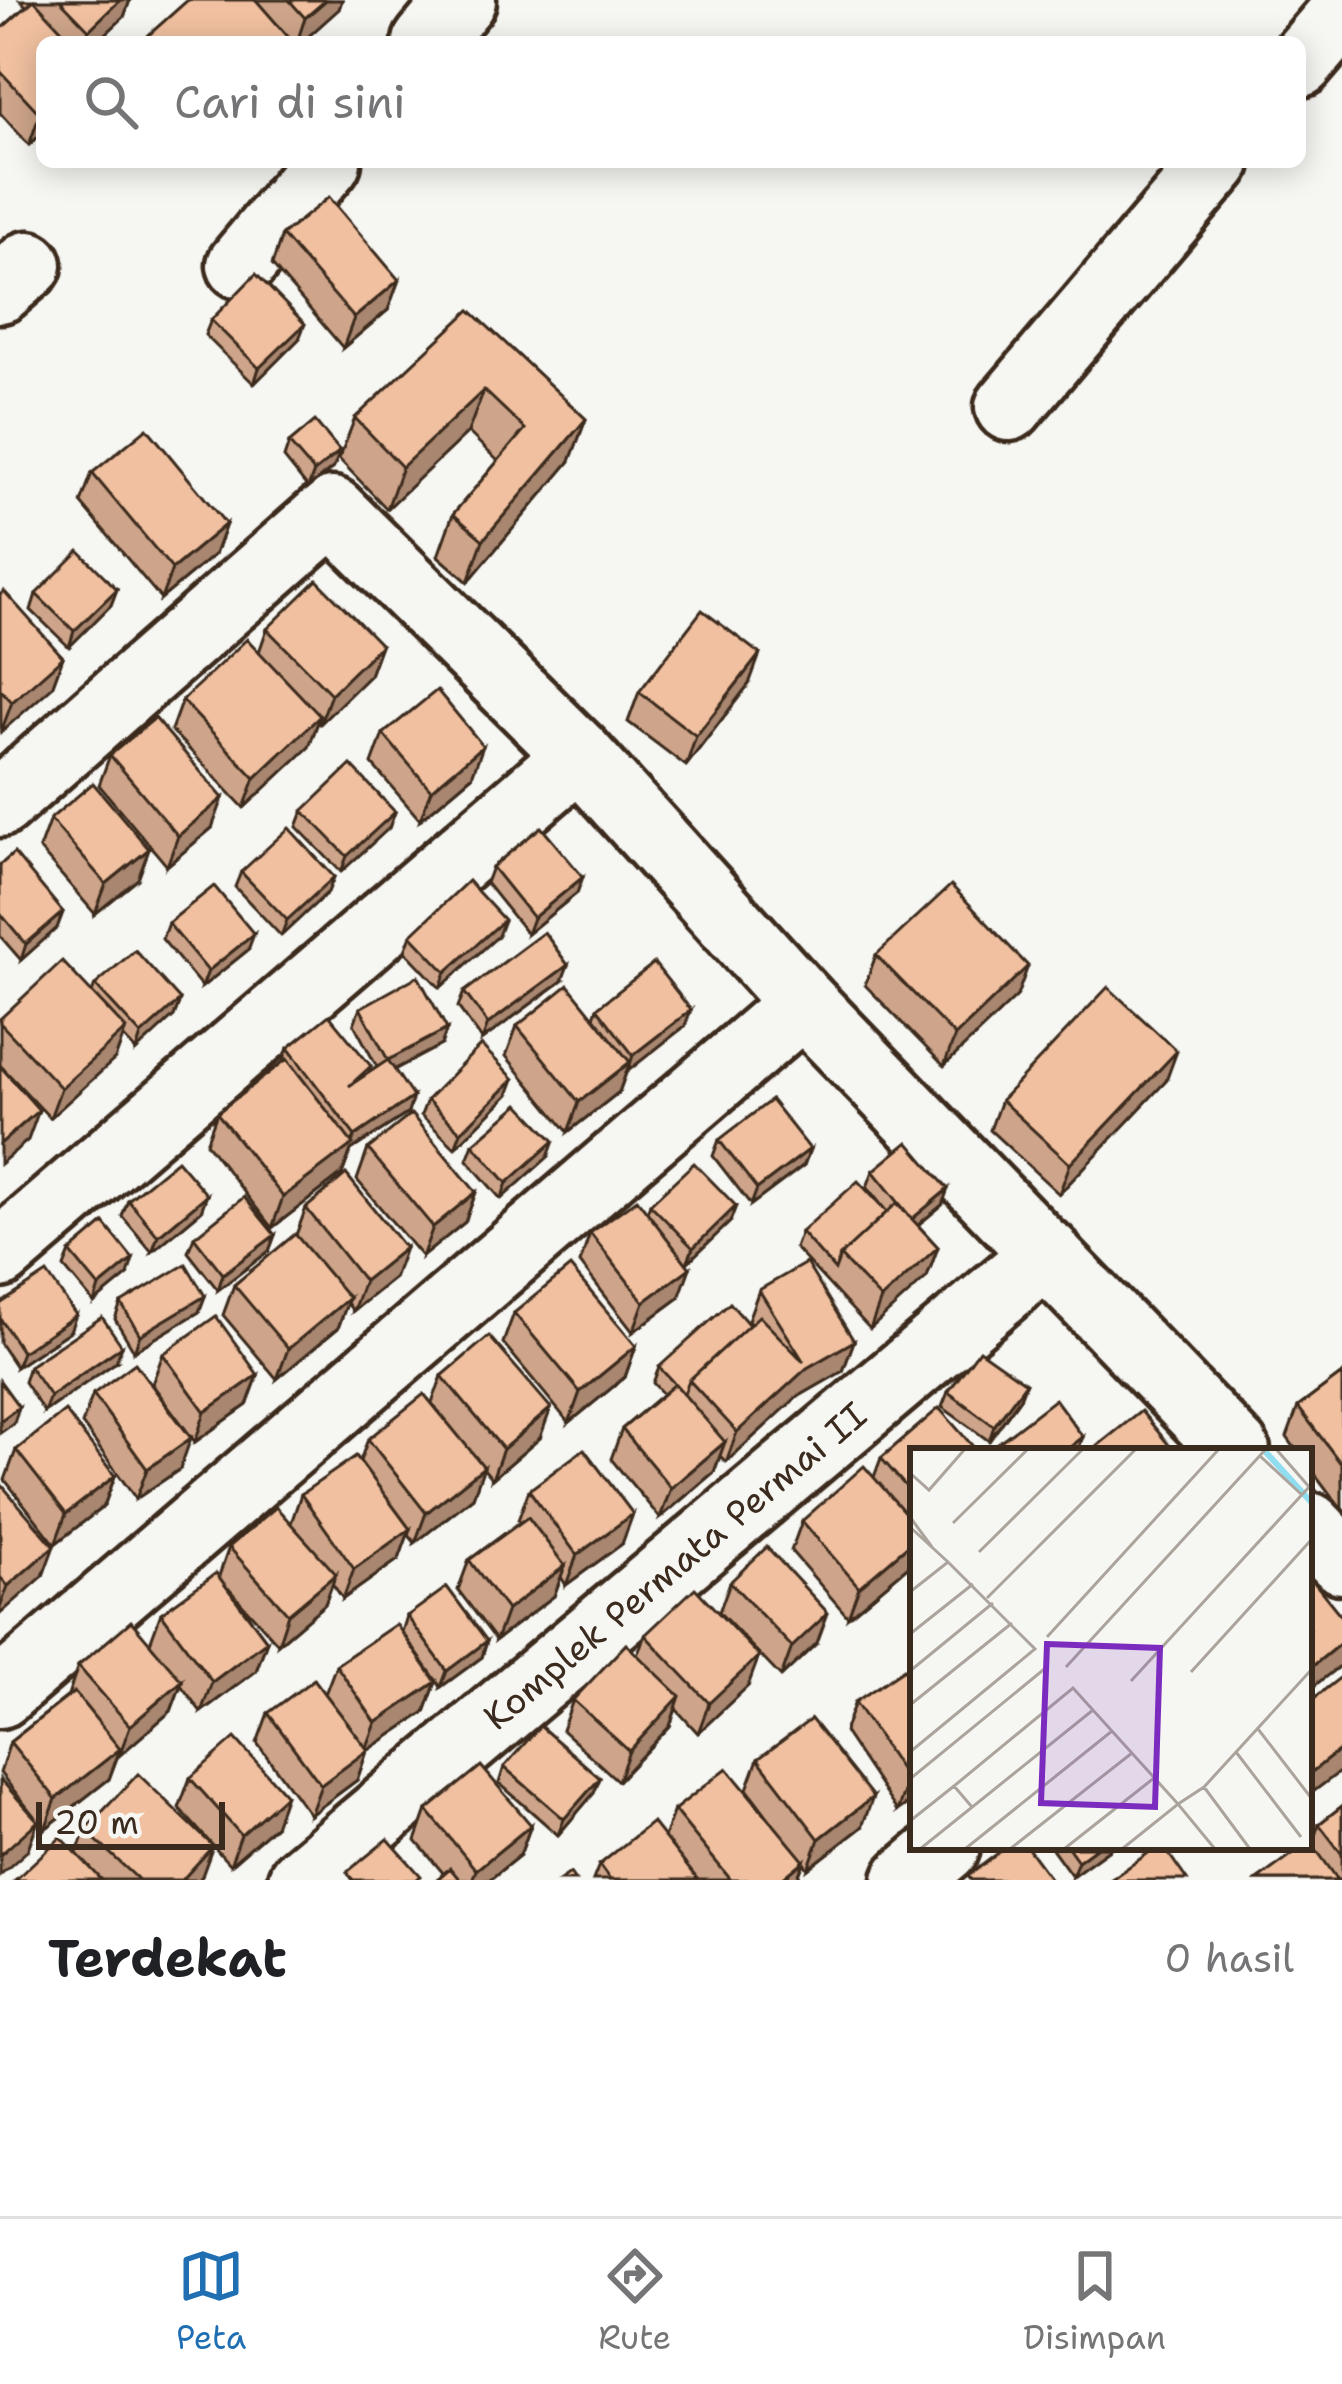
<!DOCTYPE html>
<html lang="id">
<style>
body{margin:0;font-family:"Shantell Sans",sans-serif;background:#f6f6f6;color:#202124}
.scale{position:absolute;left:36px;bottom:30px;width:189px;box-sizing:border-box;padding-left:12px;border:6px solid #3b2a1e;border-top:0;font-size:33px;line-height:42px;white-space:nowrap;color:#3b2a1e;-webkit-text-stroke:9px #f6f6f2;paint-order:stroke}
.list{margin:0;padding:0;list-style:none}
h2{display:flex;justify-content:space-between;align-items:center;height:156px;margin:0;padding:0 48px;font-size:51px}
h2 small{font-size:39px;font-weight:400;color:#757577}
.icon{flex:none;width:66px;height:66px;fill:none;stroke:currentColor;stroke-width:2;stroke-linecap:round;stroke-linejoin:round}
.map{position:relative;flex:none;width:1342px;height:1880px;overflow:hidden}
.search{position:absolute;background:#fff;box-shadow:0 6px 30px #0003;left:36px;right:36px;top:36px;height:132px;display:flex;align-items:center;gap:30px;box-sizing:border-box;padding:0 42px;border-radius:18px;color:#757577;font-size:45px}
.sheet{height:336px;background:#fff}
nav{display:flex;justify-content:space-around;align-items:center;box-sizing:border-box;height:168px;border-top:3px solid #e0e0e0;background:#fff;font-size:33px;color:#757577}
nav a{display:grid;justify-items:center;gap:6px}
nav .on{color:#1f6fb2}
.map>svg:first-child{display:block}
</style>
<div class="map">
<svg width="1342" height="1880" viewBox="0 0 1342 1880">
<rect width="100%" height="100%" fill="#f6f6f2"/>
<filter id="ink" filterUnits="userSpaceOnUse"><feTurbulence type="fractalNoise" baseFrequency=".00833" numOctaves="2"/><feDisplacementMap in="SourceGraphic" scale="24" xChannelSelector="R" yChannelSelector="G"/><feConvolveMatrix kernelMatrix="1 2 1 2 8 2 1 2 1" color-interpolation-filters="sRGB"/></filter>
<g filter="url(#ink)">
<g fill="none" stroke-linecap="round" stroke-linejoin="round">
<g stroke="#3b2a1e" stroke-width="75">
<g id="street">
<polyline points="427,42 462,0"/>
<polyline points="1300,63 1342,14"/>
<polyline points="241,265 327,162"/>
<polyline points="0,289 28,265"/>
<polyline points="1009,407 1217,162"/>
<polyline points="0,803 332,511 579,755 803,1003 1236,1451"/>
<polyline points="0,1254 579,755"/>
<polyline points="1309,1526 1342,1560"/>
<polyline points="0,1694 803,1003"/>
<polyline points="302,1880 1047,1253"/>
<polyline points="907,1880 946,1847"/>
</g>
</g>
<use href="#street" stroke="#f6f6f2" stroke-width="66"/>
</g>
<g fill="#cea58a" stroke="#3b2a1e" stroke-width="3">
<polygon points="20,0 130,0 124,17 97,42 42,42 42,133 29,145 0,113 0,30 26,6"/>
<polygon points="188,0 342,0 339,9 302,42 141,42"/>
<polygon points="282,235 388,310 343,348 272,265"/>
<polygon points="470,310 586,419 570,461 468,582 438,556 453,514 498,461 468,432 387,509 339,459 355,418"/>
<polygon points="211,320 299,339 254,384 205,335"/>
<polygon points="289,443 340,451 334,467 308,488 284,458"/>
<polygon points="92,473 226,524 215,554 161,599 81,503"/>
<polygon points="117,589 111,605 69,647 31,610 36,594"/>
<polygon points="0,595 63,657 52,687 1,732"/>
<polygon points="267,629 381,645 370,675 320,724 318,722 309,747 244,808 171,730 182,700 259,652"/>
<polygon points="749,684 686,766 628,722 639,692"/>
<polygon points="383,734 472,776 420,820 372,764"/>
<polygon points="110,755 212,828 167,866 99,785"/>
<polygon points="303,811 395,812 389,828 341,872 297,827"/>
<polygon points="50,819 149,849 138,879 95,914 39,849"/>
<polygon points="0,865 63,912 57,928 21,960 0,936"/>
<polygon points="492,867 577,893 527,934 486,883"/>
<polygon points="241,872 334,877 328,892 281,936 235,887"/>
<polygon points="168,923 248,950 202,987 162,939"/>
<polygon points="411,935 498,936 440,988 405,951"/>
<polygon points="876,955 1017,996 944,1066 865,985"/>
<polygon points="562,981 482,1040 458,1007 464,992"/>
<polygon points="95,985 180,1000 174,1016 136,1051 123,1037 115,1059 50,1118 0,1065 0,1019 92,993"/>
<polygon points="360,1008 441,1045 394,1070 408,1113 351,1150 342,1174 272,1228 206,1143 217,1113 283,1062 288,1048 371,1066 369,1073 377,1067 354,1024"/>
<polygon points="597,1008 685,1026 627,1070 619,1092 568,1132 506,1056 517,1026 594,1017"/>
<polygon points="1166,1081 1059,1194 990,1130 1001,1100"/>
<polygon points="508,1095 455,1148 421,1115 427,1100"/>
<polygon points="719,1140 810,1149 804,1165 751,1205 713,1156"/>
<polygon points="473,1144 548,1157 501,1199 467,1160"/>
<polygon points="368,1149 476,1192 465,1222 422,1257 357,1180"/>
<polygon points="873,1171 942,1205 918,1225 938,1247 927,1277 870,1329 795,1248 801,1232 887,1212 867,1187"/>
<polygon points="128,1200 201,1211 152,1252 122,1216"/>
<polygon points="650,1204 730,1222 687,1263 679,1298 633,1332 580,1263 590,1233 647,1212"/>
<polygon points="306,1208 394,1278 353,1311 347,1303 338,1328 277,1379 223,1315 234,1285 296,1235"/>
<polygon points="275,1235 269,1251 218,1290 188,1252 194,1237"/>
<polygon points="70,1252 128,1275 94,1303 64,1267"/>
<polygon points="759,1290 854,1341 843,1371 796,1398 726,1462 720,1456 714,1472 660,1518 611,1459 622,1429 663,1394 653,1383 659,1367 751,1324 748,1320"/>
<polygon points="205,1296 199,1312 134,1351 115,1319 121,1303"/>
<polygon points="0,1304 70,1331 16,1367 0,1343"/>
<polygon points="514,1313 636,1346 625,1377 569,1423 503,1343"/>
<polygon points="163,1354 258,1375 247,1405 195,1442 152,1384"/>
<polygon points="116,1362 44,1412 24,1382 29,1366"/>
<polygon points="1342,1374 1342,1510 1309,1466 1309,1451 1297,1451 1287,1437 1298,1407"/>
<polygon points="442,1376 540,1438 492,1479 483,1468 473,1497 415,1543 408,1534 399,1559 343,1599 332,1583 325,1604 278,1644 228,1588 267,1641 256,1671 201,1712 181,1685 171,1711 118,1755 109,1779 45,1829 38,1821 27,1851 35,1817 0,1773 10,1742 68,1696 78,1666 150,1643 161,1613 219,1576 229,1547 291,1523 301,1494 360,1461 368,1439 432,1403"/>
<polygon points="948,1392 1020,1398 989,1441 942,1407"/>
<polygon points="93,1394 180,1469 136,1499 82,1424"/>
<polygon points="16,1450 115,1476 104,1506 55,1544 5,1480"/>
<polygon points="913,1451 912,1563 848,1617 791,1551 802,1521 874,1477 881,1458"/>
<polygon points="0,1483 43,1576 0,1614"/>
<polygon points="529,1490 622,1544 566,1585 561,1577 554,1596 496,1640 458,1590 469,1560 520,1522 518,1520"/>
<polygon points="730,1582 817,1643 781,1677 719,1612"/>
<polygon points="407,1616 487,1641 482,1657 441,1687 402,1632 436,1682 425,1712 367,1751 357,1780 310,1815 257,1743 268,1713 325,1694 336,1665 402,1632"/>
<polygon points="645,1635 748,1686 698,1733 676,1709 670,1726 618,1781 562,1730 573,1700 637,1655"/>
<polygon points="913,1682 913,1800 897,1811 844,1732 855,1702"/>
<polygon points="758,1759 862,1827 808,1869 804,1863 797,1880 593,1880 599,1865 664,1837 674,1810 772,1822 747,1789"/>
<polygon points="504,1767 600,1778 594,1793 558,1835 499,1783"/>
<polygon points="190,1778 275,1826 230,1865 179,1808"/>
<polygon points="1342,1806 1342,1880 1257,1880 1312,1844 1319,1824"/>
<polygon points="427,1810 531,1825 520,1855 489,1880 436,1880 444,1874 416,1841"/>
<polygon points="85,1830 202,1876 199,1880 15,1880 77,1853"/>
<polygon points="1051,1847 1112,1847 1072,1876"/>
</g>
<g fill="#a88670" stroke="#3b2a1e" stroke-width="3">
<polygon points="120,0 130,0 124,17 97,42 84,42 89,30"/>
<polygon points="326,0 342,0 339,9 302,42 297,42 305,18"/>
<polygon points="42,113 42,133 29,145 40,114"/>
<polygon points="399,280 388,310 343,348 354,318"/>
<polygon points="305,324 299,339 254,384 259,368"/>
<polygon points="484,390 468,432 387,509 402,467"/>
<polygon points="586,419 570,461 468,582 483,540"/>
<polygon points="340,451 334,467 308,488 314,472"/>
<polygon points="226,524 215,554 161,599 172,569"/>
<polygon points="117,589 111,605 69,647 74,631"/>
<polygon points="381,645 370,675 320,724 331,694"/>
<polygon points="760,654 749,684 686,766 696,736"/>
<polygon points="63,657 52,687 1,732 12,702"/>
<polygon points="320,716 309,747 244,808 255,778"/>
<polygon points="483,746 472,776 420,820 431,790"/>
<polygon points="223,798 212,828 167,866 178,836"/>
<polygon points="395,812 389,828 341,872 347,856"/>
<polygon points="149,849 138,879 95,914 106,884"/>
<polygon points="334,877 328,892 281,936 287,920"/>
<polygon points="583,877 577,893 527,934 533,918"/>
<polygon points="63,912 57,928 21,960 26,944"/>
<polygon points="504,920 498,936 440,988 446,972"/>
<polygon points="254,934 248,950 202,987 208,971"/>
<polygon points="568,965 562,981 482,1040 488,1024"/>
<polygon points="1028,966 1017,996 944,1066 955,1036"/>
<polygon points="180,1000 174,1016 136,1051 141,1035"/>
<polygon points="691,1010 685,1026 628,1071 633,1055"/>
<polygon points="126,1029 115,1059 50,1118 61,1088"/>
<polygon points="447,1029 441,1045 382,1076 388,1060"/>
<polygon points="1177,1051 1166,1081 1059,1194 1070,1164"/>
<polygon points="630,1062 619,1092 568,1132 579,1102"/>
<polygon points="514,1079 508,1095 455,1148 461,1132"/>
<polygon points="413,1097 408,1113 351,1150 342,1174 272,1228 283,1197 351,1145 355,1136"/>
<polygon points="39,1110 28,1140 0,1164 0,1144"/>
<polygon points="554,1141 548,1157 501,1199 507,1183"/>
<polygon points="810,1149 804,1165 751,1205 757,1189"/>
<polygon points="948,1189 942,1205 906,1235 912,1219"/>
<polygon points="476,1192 465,1222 422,1257 433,1227"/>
<polygon points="207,1195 201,1211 152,1252 158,1236"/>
<polygon points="736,1206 730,1222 687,1263 693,1248"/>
<polygon points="275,1235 269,1251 218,1290 223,1274"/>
<polygon points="938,1247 927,1277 870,1329 881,1299"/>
<polygon points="405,1248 394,1278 353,1311 364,1281"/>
<polygon points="133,1259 128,1275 94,1303 99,1287"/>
<polygon points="690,1268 679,1298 633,1332 644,1302"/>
<polygon points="205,1296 199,1312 134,1351 140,1335"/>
<polygon points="349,1298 338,1328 277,1379 288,1349"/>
<polygon points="76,1315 70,1331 16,1367 22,1352"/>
<polygon points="854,1341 843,1371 796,1398 726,1462 737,1432 807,1368"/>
<polygon points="122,1346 116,1362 44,1412 50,1396"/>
<polygon points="636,1346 625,1377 569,1423 580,1392"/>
<polygon points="258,1375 247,1405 195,1442 205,1412"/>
<polygon points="1026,1383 1020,1398 989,1441 994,1426"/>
<polygon points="19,1407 14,1423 0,1433 0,1421"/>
<polygon points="551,1408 540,1438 492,1479 503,1449"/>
<polygon points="1083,1437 1078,1451 1065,1451"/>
<polygon points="191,1438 180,1469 136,1499 147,1469"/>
<polygon points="725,1442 714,1472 660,1518 671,1488"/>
<polygon points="484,1467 473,1497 415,1543 426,1513"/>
<polygon points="115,1476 104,1506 55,1544 66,1514"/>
<polygon points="633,1514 622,1544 566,1585 577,1555"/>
<polygon points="410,1529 399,1559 343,1599 354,1569"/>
<polygon points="913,1541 912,1563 848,1617 859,1587"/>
<polygon points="54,1546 43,1576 0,1614 0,1608 8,1586"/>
<polygon points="565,1566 554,1596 496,1640 507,1610"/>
<polygon points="336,1574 325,1604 278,1644 288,1614"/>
<polygon points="828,1613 817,1643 781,1677 792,1647"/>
<polygon points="267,1641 256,1671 201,1712 212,1682"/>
<polygon points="487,1641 482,1657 441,1687 447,1671"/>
<polygon points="1342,1642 1342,1664 1309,1690 1309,1669"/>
<polygon points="759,1656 748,1686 698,1733 709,1703"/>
<polygon points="182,1681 171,1711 119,1756 130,1726"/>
<polygon points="436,1682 425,1712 367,1751 357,1780 310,1815 321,1785 365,1752 376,1723"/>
<polygon points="680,1696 670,1726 618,1781 629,1751"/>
<polygon points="1342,1748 1342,1770 1309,1795 1309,1774"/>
<polygon points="120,1749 109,1779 45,1829 56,1799"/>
<polygon points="600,1778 594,1793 558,1835 564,1819"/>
<polygon points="913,1778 913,1800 897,1811 908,1781"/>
<polygon points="286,1795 275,1826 230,1865 241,1835"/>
<polygon points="873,1797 862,1827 808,1869 819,1839"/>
<polygon points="38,1821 27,1851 0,1875 0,1855"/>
<polygon points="531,1825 520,1855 489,1880 472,1880 476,1870"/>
<polygon points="213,1846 202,1876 199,1880 182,1880"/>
<polygon points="1097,1847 1112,1847 1072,1876 1078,1861"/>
<polygon points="804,1861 797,1880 781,1880"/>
</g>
<g fill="#f0c0a0" stroke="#3b2a1e" stroke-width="3">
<polygon points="34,0 73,42 42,42 42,113 40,114 0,71 0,30"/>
<polygon points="60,0 120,0 89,30"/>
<polygon points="188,0 256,0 291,40 289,42 141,42"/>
<polygon points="289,0 326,0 305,18"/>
<polygon points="329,197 399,280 354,318 282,235"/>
<polygon points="256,274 305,324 259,368 211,320"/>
<polygon points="470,310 586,419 483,540 453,514 525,429 484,390 402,467 355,418"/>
<polygon points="315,421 340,451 314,472 289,443"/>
<polygon points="147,428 226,524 172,569 92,473"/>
<polygon points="79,551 117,589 74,631 36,594"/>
<polygon points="317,580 381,645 331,694 267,629"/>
<polygon points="4,591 63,657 12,702 0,689 0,595"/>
<polygon points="702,610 760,654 696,736 639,692"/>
<polygon points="247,639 320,716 255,778 182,700"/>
<polygon points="437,690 483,746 431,790 383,734"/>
<polygon points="155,718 223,798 178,836 110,755"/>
<polygon points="351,765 395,812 347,856 303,811"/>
<polygon points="93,783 149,849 106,884 50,819"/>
<polygon points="541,827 583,877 533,918 492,867"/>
<polygon points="289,828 334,877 287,920 241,872"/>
<polygon points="14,853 63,912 26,944 0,913 0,865"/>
<polygon points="468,881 504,920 446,972 411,935"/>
<polygon points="951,885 1028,966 955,1036 876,955"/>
<polygon points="214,886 254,934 208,971 168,923"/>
<polygon points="544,932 568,965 488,1024 464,992"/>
<polygon points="135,950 180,1000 141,1035 95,985"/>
<polygon points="62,961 126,1029 61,1088 0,1023 0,1019"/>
<polygon points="654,963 691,1010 633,1055 597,1008"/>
<polygon points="418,976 447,1029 388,1060 413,1097 355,1136 288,1048 329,1015 371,1066 349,1086 388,1060 360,1008"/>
<polygon points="568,985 630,1062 579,1102 517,1026"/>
<polygon points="1108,987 1177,1051 1070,1164 1001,1100"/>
<polygon points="481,1045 514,1079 461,1132 427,1100"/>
<polygon points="287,1059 353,1144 283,1197 217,1113"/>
<polygon points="0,1066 39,1110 0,1144"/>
<polygon points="771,1100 810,1149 757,1189 719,1140"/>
<polygon points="519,1104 554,1141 507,1183 473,1144"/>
<polygon points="411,1114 476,1192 433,1227 368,1149"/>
<polygon points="908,1142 948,1189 912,1219 873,1171"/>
<polygon points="177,1160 207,1195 158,1236 128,1200"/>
<polygon points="694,1163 736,1206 693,1248 650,1204"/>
<polygon points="346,1174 405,1248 364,1281 306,1208"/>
<polygon points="858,1181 887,1212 840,1256 835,1270 801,1232"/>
<polygon points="244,1197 275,1235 223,1274 194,1237"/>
<polygon points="637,1199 690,1268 644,1302 590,1233"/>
<polygon points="897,1203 938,1247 881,1299 840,1256"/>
<polygon points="104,1223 133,1259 99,1287 70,1252"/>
<polygon points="295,1234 349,1298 288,1349 234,1285"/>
<polygon points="806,1263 854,1341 807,1368 737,1432 689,1380 759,1316 804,1362 759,1290"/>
<polygon points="186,1264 205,1296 140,1335 121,1303"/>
<polygon points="570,1267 636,1346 580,1392 514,1313"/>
<polygon points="47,1273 76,1315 22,1352 0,1318 0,1304"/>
<polygon points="730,1303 749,1325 689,1380 684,1394 659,1367"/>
<polygon points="216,1316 258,1375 205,1412 163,1354"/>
<polygon points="102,1317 122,1346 50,1396 29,1366"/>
<polygon points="489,1336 551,1408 503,1449 442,1376"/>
<polygon points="979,1350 1026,1383 994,1426 948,1392"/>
<polygon points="135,1363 191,1438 147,1469 93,1394"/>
<polygon points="1342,1374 1342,1465 1298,1407"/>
<polygon points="0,1381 19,1407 0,1421"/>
<polygon points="675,1384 725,1442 671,1488 622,1429"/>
<polygon points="424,1394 484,1467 426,1513 368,1439"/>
<polygon points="1055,1399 1083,1437 1065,1451 998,1451 994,1446"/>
<polygon points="939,1408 977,1451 913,1451 913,1495 881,1458"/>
<polygon points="65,1411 115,1476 66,1514 16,1450"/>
<polygon points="1141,1411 1174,1451 1091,1451"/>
<polygon points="584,1449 633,1514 577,1555 529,1490"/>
<polygon points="356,1456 410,1529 354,1569 301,1494"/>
<polygon points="864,1466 913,1522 913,1541 859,1587 802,1521"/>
<polygon points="0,1483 54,1546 8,1586 0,1577"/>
<polygon points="276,1507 336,1574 288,1614 229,1547"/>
<polygon points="528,1517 565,1566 507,1610 469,1560"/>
<polygon points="767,1547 828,1613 792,1647 730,1582"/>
<polygon points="216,1573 267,1641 212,1682 161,1613"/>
<polygon points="1309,1576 1342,1617 1342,1642 1309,1669"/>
<polygon points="447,1587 487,1641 447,1671 407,1616"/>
<polygon points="695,1588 759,1656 709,1703 645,1635"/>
<polygon points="131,1621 182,1681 130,1726 78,1666"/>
<polygon points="396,1624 436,1682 376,1723 336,1665"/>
<polygon points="626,1644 680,1696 629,1751 573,1700"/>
<polygon points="904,1669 913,1682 913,1778 908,1781 855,1702"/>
<polygon points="1342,1676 1342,1748 1309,1774 1309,1702"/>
<polygon points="314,1679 368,1750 321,1785 268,1713"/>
<polygon points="74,1692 120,1749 56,1799 10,1742"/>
<polygon points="811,1719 873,1797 819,1839 758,1759"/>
<polygon points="540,1726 600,1778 564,1819 504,1767"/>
<polygon points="235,1738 286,1795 241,1835 190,1778"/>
<polygon points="481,1766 531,1825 476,1870 427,1810"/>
<polygon points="727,1768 804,1861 781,1880 731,1880 674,1810"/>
<polygon points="138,1774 213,1846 182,1880 139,1880 85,1830"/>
<polygon points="0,1779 38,1821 0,1855"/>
<polygon points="1342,1806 1342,1854 1319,1824"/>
<polygon points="652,1822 698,1880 610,1880 599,1865"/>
<polygon points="61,1837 102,1880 15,1880"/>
<polygon points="388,1839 421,1876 416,1880 353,1880 347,1872"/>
<polygon points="1310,1841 1338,1880 1257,1880 1302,1847 1309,1847"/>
<polygon points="1006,1847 1027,1847 1050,1878 1048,1880 971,1880 968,1876"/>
<polygon points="1068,1847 1097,1847 1078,1861"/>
<polygon points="1157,1847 1164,1847 1187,1880 1110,1880"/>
<polygon points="450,1868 460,1880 436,1880"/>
<polygon points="570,1873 575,1880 560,1880"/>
</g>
</g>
<g text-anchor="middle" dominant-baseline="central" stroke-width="12" stroke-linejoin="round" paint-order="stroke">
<g font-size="36" fill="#3b2a1e" stroke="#f6f6f2">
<text transform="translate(675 1566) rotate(-40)">Komplek Permata Permai II</text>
</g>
</g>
<g transform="translate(910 1448)">
<rect width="402" height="402" fill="#f6f6f2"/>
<path fill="none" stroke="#90ddf0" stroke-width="6" d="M353 1 402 55"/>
<path fill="none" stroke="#aba49d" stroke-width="3" d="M366 1 401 41M350 8 391 46M0 25 19 42 55 1M0 69 22 99M43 75 118 1M0 79 38 114M69 104 173 1M0 144 38 114 125 201 0 304M77 150 226 1M0 186 63 136M137 189 309 1M156 219 356 1M0 223 83 155M281 224 402 91M221 233 399 39M0 257 102 175M348 281 402 351M326 304 391 389M0 331 138 218M294 339 340 401M62 359 44 338 163 240 268 356 294 339 402 221M0 373 44 338M10 401 183 262M55 401 202 283M100 401 222 305M154 401 244 330M212 401 268 356 305 401"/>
<path fill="#7b2cbf" fill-opacity="0.15" stroke="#7b2cbf" stroke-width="6" d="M137 196 250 200 245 359 131 355Z"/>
<rect width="402" height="402" fill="none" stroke="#3b2a1e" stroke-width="6"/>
</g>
</svg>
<div class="scale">20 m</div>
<div class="search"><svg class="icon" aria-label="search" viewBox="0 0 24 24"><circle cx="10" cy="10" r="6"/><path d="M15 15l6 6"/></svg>Cari di sini</div>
</div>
<section class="sheet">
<h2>Terdekat<small>0 hasil</small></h2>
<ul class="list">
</ul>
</section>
<nav>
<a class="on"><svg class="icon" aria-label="map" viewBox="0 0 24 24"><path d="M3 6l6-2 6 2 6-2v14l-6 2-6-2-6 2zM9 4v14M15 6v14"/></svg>Peta</a>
<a><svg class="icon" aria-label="directions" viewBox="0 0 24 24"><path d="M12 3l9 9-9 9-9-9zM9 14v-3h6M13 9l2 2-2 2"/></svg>Rute</a>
<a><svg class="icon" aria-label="saved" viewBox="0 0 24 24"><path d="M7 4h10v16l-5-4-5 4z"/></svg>Disimpan</a>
</nav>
